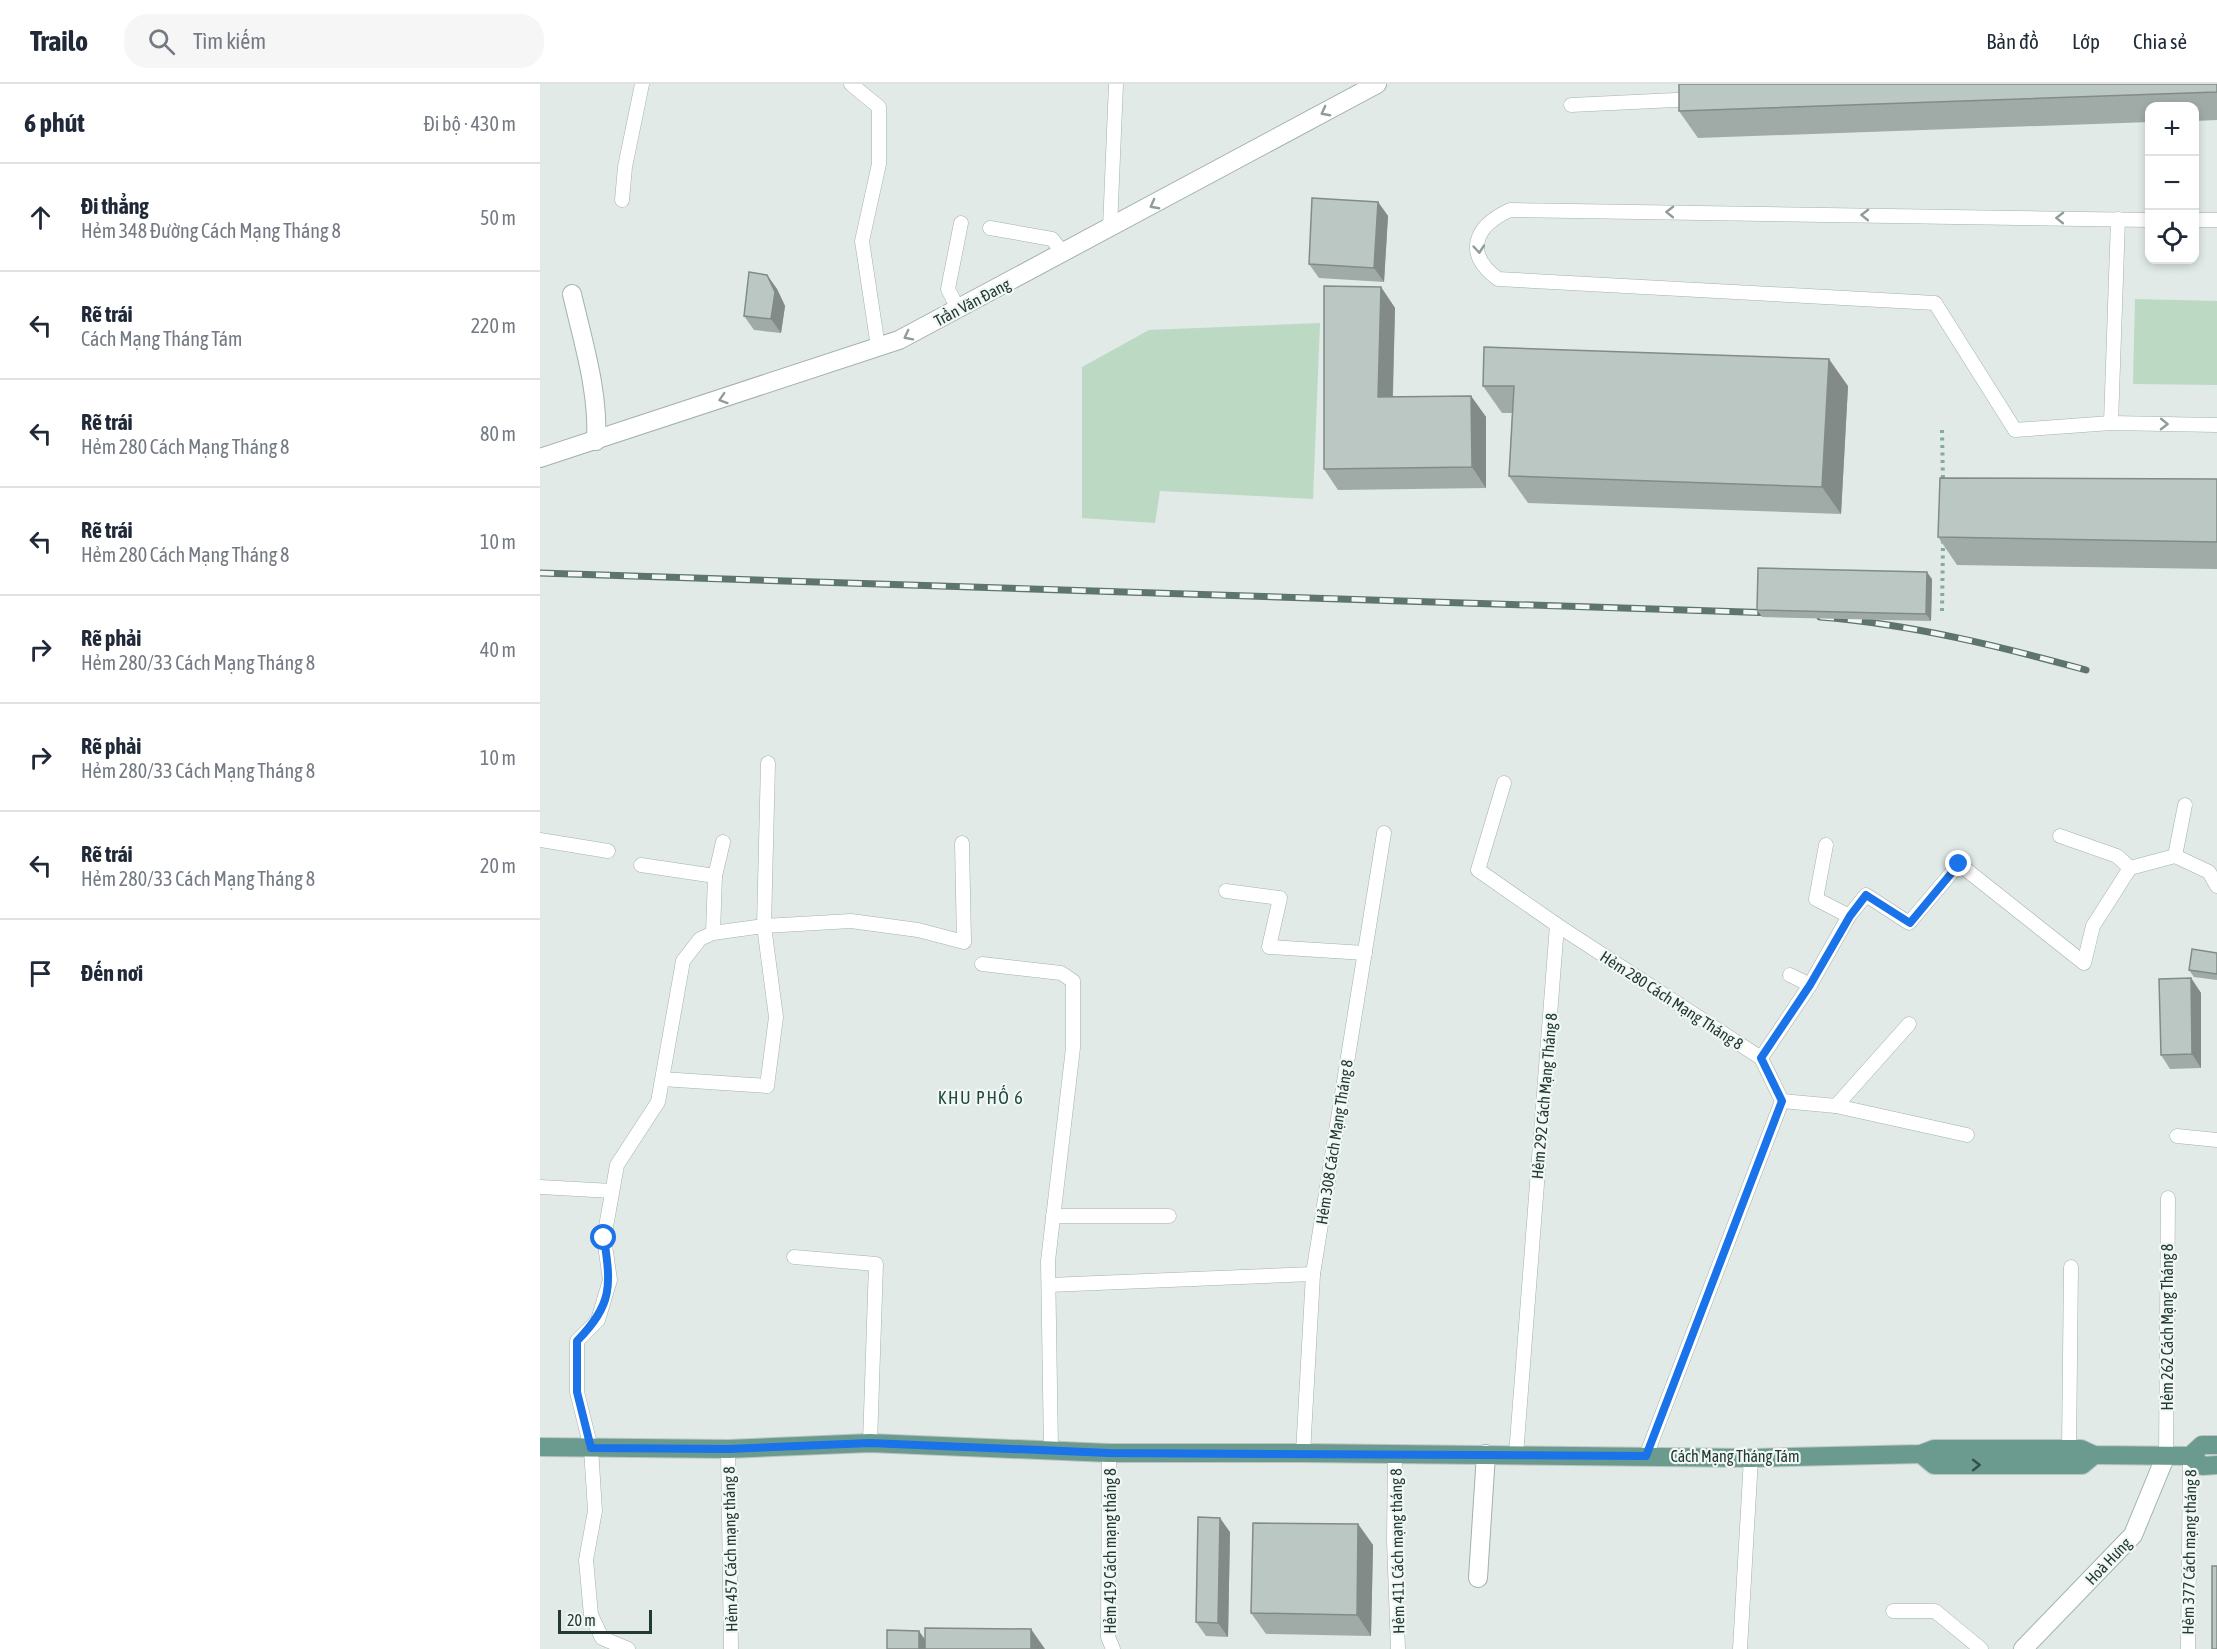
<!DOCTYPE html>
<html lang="vi">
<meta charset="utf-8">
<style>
body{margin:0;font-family:"Asap Condensed",sans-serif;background:#f6f6f7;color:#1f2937}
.controls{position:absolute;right:18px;top:18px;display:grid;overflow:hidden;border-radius:12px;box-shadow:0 3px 9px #0003}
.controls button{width:54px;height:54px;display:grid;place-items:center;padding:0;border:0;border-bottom:2px solid #e0e1e3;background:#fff;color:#1f2937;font:30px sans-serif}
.scale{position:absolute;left:18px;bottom:15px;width:94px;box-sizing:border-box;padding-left:6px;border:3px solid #233933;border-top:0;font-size:16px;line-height:21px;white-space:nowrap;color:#233933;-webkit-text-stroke:4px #f1f7f4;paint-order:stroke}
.stop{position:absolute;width:18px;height:18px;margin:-14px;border:4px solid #1a73e8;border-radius:50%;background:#fff}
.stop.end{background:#1a73e8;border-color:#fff;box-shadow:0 2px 6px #0008}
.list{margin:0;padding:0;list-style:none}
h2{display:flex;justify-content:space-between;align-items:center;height:78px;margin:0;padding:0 24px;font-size:26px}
h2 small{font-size:20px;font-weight:400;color:#747a83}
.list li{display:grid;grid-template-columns:39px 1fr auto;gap:18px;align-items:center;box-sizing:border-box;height:108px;padding:0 24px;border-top:2px solid #e0e1e3}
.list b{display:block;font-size:22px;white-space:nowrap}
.list p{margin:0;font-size:20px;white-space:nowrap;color:#747a83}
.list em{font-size:20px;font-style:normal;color:#747a83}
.icon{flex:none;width:33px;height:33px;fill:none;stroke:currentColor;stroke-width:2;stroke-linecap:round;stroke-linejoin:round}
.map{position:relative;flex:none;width:1677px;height:1565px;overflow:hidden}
header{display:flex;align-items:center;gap:36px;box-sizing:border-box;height:84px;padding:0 30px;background:#fff;border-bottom:2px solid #e0e1e3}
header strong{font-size:28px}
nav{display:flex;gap:33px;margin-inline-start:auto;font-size:21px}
.search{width:420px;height:54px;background:#f6f6f7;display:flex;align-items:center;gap:15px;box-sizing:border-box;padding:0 21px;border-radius:24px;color:#747a83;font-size:22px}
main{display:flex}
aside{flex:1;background:#fff}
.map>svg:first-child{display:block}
</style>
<header>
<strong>Trailo</strong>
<div class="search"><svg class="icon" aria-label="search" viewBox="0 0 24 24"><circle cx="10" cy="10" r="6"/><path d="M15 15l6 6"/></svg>Tìm kiếm</div>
<nav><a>Bản đồ</a><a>Lớp</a><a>Chia sẻ</a></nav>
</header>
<main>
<aside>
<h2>6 phút<small>Đi bộ · 430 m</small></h2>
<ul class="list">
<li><svg class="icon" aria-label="ahead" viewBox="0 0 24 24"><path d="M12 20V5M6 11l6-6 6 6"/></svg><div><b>Đi thẳng</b><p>Hẻm 348 Đường Cách Mạng Tháng 8</p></div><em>50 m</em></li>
<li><svg class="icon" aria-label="left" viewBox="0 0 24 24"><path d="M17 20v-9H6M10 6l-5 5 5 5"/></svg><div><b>Rẽ trái</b><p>Cách Mạng Tháng Tám</p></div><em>220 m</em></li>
<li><svg class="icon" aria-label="left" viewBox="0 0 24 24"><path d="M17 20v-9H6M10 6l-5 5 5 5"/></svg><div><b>Rẽ trái</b><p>Hẻm 280 Cách Mạng Tháng 8</p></div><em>80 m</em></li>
<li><svg class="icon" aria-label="left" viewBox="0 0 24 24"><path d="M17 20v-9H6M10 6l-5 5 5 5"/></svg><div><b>Rẽ trái</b><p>Hẻm 280 Cách Mạng Tháng 8</p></div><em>10 m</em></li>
<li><svg class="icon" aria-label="right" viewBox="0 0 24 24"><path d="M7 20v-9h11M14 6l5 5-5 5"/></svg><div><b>Rẽ phải</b><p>Hẻm 280/33 Cách Mạng Tháng 8</p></div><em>40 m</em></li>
<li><svg class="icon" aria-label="right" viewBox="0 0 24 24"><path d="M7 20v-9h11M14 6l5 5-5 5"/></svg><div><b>Rẽ phải</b><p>Hẻm 280/33 Cách Mạng Tháng 8</p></div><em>10 m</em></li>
<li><svg class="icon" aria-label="left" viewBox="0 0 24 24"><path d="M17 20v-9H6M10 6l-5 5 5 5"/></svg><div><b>Rẽ trái</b><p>Hẻm 280/33 Cách Mạng Tháng 8</p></div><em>20 m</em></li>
<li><svg class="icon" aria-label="arrive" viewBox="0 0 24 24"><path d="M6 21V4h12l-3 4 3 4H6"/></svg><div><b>Đến nơi</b></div></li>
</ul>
</aside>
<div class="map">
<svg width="1677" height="1565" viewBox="0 0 1677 1565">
<rect width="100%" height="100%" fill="#e1eae6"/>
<g fill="#bcd9c4">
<polygon points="1595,215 1677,217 1677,301 1593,300"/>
<polygon points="780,239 773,415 620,407 615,439 542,434 542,283 609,246"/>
</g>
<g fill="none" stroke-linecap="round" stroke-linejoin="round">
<g stroke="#a4b1ad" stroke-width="15">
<g id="lane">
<polyline points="311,0 339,23 339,80 322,157 338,263"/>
<polyline points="1031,21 1156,15"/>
<polyline points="82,116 85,83 102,0"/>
<path d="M1610 136 970 126C935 142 923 169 958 195L1395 219 1475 346 1571 339 1677 341"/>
<polyline points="1654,136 1677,136"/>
<polyline points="450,144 512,155 523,169"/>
<polyline points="570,144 576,0"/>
<polyline points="418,225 408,205 421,139"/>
<polyline points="1571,339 1578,135"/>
<polyline points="228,679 224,842 311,837 378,846 424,858 422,759"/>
<polyline points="964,699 938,786 1017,841 976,1371"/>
<polyline points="1520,752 1577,772 1590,784"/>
<polyline points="0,756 68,767"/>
<polyline points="1286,761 1276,815 1309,832"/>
<polyline points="1635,772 1645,721"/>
<polyline points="101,781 175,792 173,849"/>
<polyline points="1590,784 1635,772 1669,788 1677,802"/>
<polyline points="175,792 183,758"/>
<polyline points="686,807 740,814 729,863 825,869"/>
<polyline points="1017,841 1221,974 1242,1017 1106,1372"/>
<polyline points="442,880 521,889 533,897 533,964 508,1177 511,1366"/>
<polyline points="1250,891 1270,901"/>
<polyline points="1221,974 1270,901 1309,832 1326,811 1369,839 1419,780 1544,879 1553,842 1590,784"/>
<polyline points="1242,1017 1296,1022 1369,940"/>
<polyline points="1296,1022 1427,1051"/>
<polyline points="1637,1052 1677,1056"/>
<polyline points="0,1103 72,1107"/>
<polyline points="513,1132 629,1132"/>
<polyline points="254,1173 336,1180 330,1359"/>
<polyline points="509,1201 773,1190"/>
<polyline points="188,1365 191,1565"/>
<polyline points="1529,1365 1531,1183"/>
<polyline points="569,1369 568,1553 573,1565"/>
<polyline points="763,1369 773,1190 844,749"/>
<polyline points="855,1370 854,1456 858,1565"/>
<polyline points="1626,1371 1628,1114"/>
<polyline points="1353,1527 1395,1527 1441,1565"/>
<polyline points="88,1565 62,1554 51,1531 46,1476 55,1427 51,1364 37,1308 37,1257 58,1236 70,1196 64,1154 77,1081 118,1018 143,877 160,855 173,849 224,842 236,933 227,1002 122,995"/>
<polyline points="1200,1565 1211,1374"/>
<polyline points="1648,1565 1650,1372"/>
</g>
</g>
<g stroke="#a4b1ad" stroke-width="20">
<g id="street">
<path d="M32 210C43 258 59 308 56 357"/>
<polyline points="0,374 359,256 837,0"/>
<polyline points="938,1494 946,1370"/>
</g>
</g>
<g stroke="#a1b5ae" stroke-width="20">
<polyline id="secondary" points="1483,1565 1593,1451 1626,1371"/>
</g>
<g stroke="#bdc4c2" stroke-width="20">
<g id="primary">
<polyline points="0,1363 188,1365 330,1359 569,1369 763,1369 1211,1374 1381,1370 1394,1365 1541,1365 1554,1371 1650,1372 1663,1382 1677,1381"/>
<polyline points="1381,1370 1394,1381 1542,1381 1554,1371"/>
<polyline points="1650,1372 1662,1361 1677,1361"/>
</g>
</g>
<g stroke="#85aa9f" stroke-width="4" stroke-dasharray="3 4.5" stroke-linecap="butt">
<polyline points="1402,346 1403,399"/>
<polyline points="1402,527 1403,457"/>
</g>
<use href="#lane" stroke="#fff" stroke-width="14"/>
<use href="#street" stroke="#fff" stroke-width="18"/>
<use href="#secondary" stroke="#fff" stroke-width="18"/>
<use href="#primary" stroke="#6a9b8e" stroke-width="18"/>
<g stroke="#5e746e" stroke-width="7">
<g id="rail">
<polyline points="0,489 1235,529"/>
<path d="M1280 533C1370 540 1459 562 1546 586"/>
</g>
</g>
<use href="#rail" stroke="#f1f7f4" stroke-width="4.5" stroke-dasharray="14" stroke-linecap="butt"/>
</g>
<g fill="#a0aba7">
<polygon points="1677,0 1677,36 1654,37 1654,22 1610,22 1610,38 1158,54 1139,27"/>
<polygon points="838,118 848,132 844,198 779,194 769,180"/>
<polygon points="227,191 237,205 245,222 241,249 214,246 204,232"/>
<polygon points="841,203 855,224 853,313 931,312 946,333 946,404 798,406 784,385"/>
<polygon points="943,302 1308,302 1301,430 988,419 969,392 972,329 962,329"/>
<polygon points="1677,395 1677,485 1417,481 1398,453"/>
<polygon points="1392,495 1391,537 1222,533 1217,526"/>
<polygon points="1677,869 1677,896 1654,893 1649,886"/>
<polygon points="1651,894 1661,909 1661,984 1630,985 1621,971"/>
<polygon points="818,1440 833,1461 831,1552 726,1550 711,1529"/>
<polygon points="690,1448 688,1553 666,1552 656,1538"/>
</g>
<g fill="#828b88">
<polygon points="838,118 848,132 844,198 834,184"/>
<polygon points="227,191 237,205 245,222 241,249 231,235"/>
<polygon points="841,203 855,224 852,334 838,313"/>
<polygon points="1289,275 1308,302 1301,430 1282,403"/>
<polygon points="931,312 946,333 946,404 932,383"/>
<polygon points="1387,488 1392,495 1391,537 1386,530"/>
<polygon points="1651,894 1661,909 1661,984 1652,970"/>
<polygon points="680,1434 690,1448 688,1553 678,1539"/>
<polygon points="818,1440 833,1461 831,1552 817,1531"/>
<polygon points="491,1545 505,1565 491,1565"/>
<polygon points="379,1547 389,1561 389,1565 379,1565"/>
</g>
<g fill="#bac7c2" stroke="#828b88" stroke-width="1.5">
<polygon points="1139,0 1677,0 1677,8 1139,27"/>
<polygon points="772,114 838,118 834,184 769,180"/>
<polygon points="209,188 227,191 235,208 231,235 204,232"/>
<polygon points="784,202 841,203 838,313 931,312 932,383 784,385"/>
<polygon points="944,263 1289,275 1282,403 969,392 974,302 943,302"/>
<polygon points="1400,394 1677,395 1677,458 1398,453"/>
<polygon points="1218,484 1387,488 1386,530 1217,526"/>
<polygon points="1652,865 1677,869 1677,890 1649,886"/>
<polygon points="1651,894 1652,970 1621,971 1619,895"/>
<polygon points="658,1433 680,1434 678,1539 656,1538"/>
<polygon points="713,1439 818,1440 817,1531 711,1529"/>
<rect x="1672" y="1482" width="5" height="83"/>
<polygon points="385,1544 491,1545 491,1565 385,1565"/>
<polygon points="347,1546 379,1547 379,1565 347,1565"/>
</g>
<defs><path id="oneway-chevron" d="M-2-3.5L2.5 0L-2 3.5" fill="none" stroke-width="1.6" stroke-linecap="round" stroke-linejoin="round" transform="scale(1.5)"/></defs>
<g stroke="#919c99">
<use href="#oneway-chevron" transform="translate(785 28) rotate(152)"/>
<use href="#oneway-chevron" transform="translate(614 121) rotate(152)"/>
<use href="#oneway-chevron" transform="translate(1130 128) rotate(-179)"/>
<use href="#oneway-chevron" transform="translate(1325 131) rotate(-179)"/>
<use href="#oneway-chevron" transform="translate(1520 134) rotate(-179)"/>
<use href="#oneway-chevron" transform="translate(939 165) rotate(85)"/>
<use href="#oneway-chevron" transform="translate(368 252) rotate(153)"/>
<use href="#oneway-chevron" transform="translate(183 315) rotate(162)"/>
<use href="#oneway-chevron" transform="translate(1624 340) rotate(1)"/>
</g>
<use stroke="#35524a" href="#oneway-chevron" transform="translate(1436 1381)"/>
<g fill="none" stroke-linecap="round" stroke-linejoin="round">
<path stroke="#1a73e8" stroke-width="8" d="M64 1154C71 1202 73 1220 37 1257V1308L51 1364 189 1365 330 1359 569 1369 1106 1372 1242 1017 1221 974 1270 901 1310 832 1326 811 1370 839 1419 780"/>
</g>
<g text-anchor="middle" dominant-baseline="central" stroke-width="4.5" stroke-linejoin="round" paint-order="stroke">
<g font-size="16" fill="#233933" stroke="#f1f7f4">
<text transform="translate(432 218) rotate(-28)">Trần Văn Ðang</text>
<text transform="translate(1132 916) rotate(33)">Hẻm 280 Cách Mạng Tháng 8</text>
<text transform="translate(1004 1012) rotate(-85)">Hẻm 292 Cách Mạng Tháng 8</text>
<text transform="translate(794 1058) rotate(-81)">Hẻm 308 Cách Mạng Tháng 8</text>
<text transform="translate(1627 1243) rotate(-90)">Hẻm 262 Cách Mạng Tháng 8</text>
<text x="1195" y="1372">Cách Mạng Tháng Tám</text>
<text transform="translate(190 1465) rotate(-91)">Hẻm 457 Cách mạng tháng 8</text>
<text transform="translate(570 1467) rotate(-90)">Hẻm 419 Cách mạng tháng 8</text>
<text transform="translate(857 1467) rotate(-91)">Hẻm 411 Cách mạng tháng 8</text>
<text transform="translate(1649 1468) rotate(-89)">Hẻm 377 Cách mạng tháng 8</text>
<text transform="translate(1568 1477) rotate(-46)">Hoà Hưng</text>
</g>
<g font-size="18" letter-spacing="1.5" fill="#21493f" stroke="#f1f7f4">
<text x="441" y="1013">KHU PHỐ 6</text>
</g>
</g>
</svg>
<div class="controls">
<button>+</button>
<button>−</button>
<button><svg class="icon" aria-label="locate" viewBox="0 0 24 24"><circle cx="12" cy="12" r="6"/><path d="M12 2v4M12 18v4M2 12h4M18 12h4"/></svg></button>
</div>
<div class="scale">20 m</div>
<div class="stop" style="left:64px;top:1154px"></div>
<div class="stop end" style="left:1419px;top:780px"></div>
</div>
</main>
